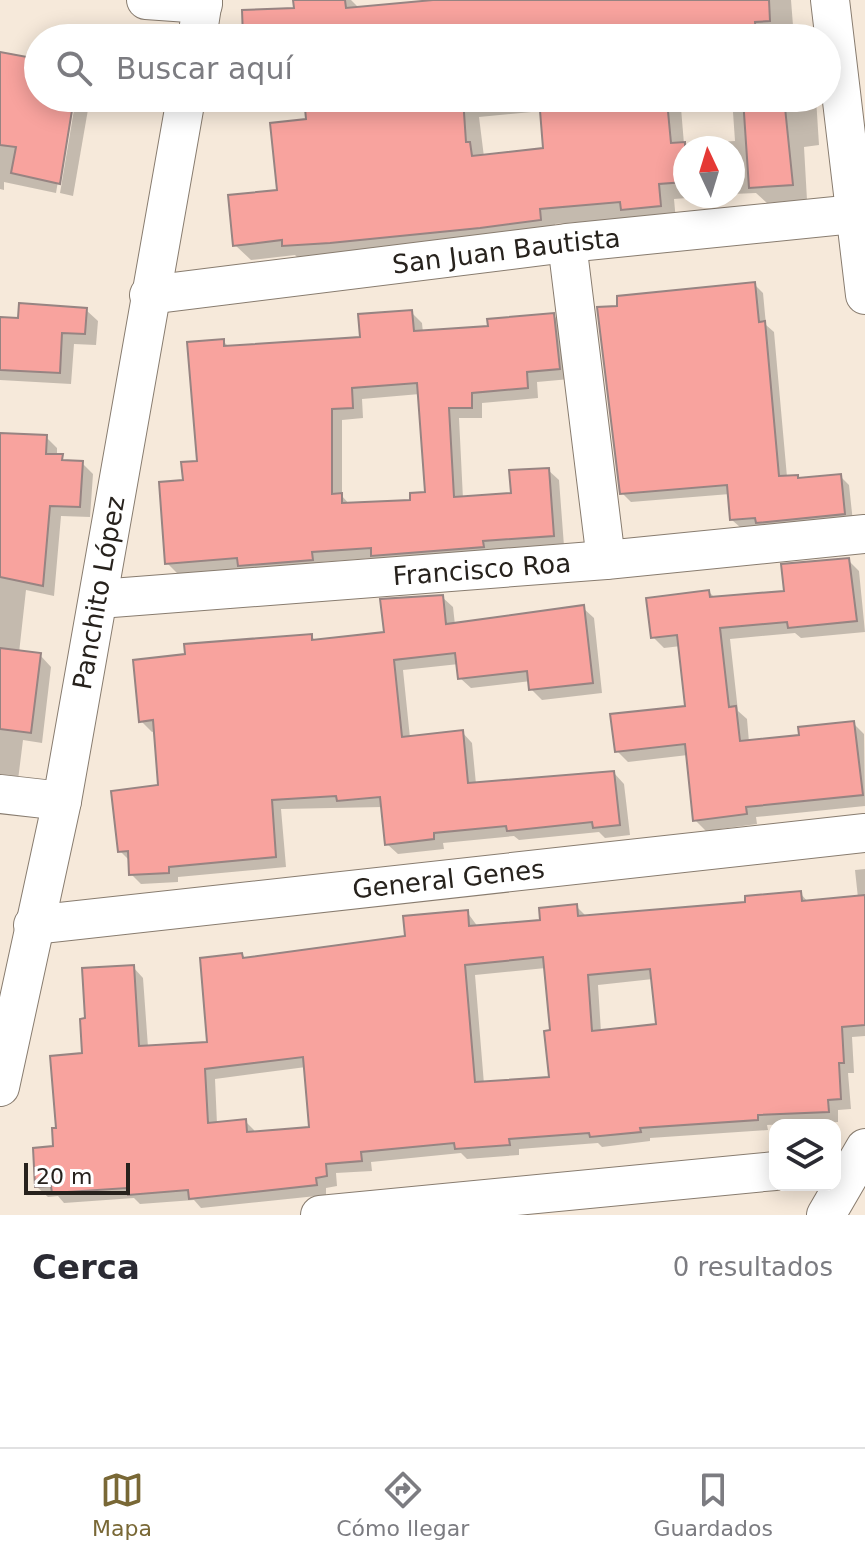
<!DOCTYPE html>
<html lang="es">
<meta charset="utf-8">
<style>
body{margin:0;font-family:"DejaVu Sans",sans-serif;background:#f7f7f7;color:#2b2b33}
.controls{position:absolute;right:24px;bottom:24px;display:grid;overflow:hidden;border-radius:16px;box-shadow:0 4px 20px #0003}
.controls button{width:72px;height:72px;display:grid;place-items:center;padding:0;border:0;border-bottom:2px solid #e1e1e2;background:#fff;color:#2b2b33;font:40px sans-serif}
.compass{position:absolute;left:673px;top:136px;width:72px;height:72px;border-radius:50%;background:#fff;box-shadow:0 4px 20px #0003;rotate:356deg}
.scale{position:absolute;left:24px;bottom:20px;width:106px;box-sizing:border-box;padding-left:8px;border:4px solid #27221d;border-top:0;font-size:22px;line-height:28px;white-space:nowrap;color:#27221d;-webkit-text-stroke:6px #fff;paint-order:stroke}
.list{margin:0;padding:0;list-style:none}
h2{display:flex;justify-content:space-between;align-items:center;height:104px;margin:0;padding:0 32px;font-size:34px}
h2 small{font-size:26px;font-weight:400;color:#7c7c81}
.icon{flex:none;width:44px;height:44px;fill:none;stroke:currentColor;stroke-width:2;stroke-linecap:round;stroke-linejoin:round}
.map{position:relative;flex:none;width:865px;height:1215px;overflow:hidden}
.search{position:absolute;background:#fff;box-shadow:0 4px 20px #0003;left:24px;right:24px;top:24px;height:88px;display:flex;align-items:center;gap:20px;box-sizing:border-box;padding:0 28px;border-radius:44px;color:#7c7c81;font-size:30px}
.sheet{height:232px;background:#fff}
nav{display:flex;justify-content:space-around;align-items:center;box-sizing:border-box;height:112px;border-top:2px solid #e1e1e2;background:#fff;font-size:22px;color:#7c7c81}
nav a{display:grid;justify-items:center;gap:4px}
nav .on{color:#796836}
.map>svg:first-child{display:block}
</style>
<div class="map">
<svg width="865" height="1215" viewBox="0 0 865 1215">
<rect width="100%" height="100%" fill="#f6e9da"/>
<g fill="#0003" fill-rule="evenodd">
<polygon points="295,0 351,0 359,8 435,0 791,0 794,38 245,38 296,10"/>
<polygon points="0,55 38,61 38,98 72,98 56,193 4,182 4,190 0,189"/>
<polygon points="76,98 90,98 73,196 60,193"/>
<path d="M306 98H671L681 108 684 144 735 141 732 98H816L819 145 804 147 807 200 767 203 756 193 733 194V148H685V196H714L674 199 676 221 632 218 555 224 556 235 300 260 295 255 251 260 235 245 279 192 308 120ZM542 111 546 150 484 157 479 117Z"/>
<polygon points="754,284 763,293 766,325 774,332 787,477 800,480 840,476 849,485 853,522 741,528 732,520 730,494 631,502 622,493"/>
<polygon points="86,310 98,321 96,345 74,344 71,384 0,380 0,319 19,320"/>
<path d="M411 312 422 323 423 333 490 328 553 315 564 326 570 379 537 382 538 398 482 403V418H459L463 499 513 495 548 470 559 480 564 546 384 566 376 558 322 562V571L251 576 243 569 178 574 167 563 185 481 199 463 223 341 229 347 362 338ZM420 394 427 494 412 502 350 505 342 496V420L363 418 362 399Z"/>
<polygon points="0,435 46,437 57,448 57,456 68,463 82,463 93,474 90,517 61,516 54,596 26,590 19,653 40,655 51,667 42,743 23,740 18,780 0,778"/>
<polygon points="848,560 859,571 865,632 801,638 795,633 730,639 738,711 747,719 749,742 801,736 853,723 864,734 865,806 756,817 757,824 706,831 695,820 688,755 628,762 617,751 688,708 681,646 664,648 653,637 709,592 715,598 786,593"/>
<polygon points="442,597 453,607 455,625 583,608 594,618 602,693 542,700 531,689 531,681 471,688 460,678 459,664 403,670 410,738 462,732 472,743 476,784 614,773 624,784 630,835 605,838 599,832 519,840 514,836 443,843 444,849 398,854 387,844 383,807 281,809 286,867 178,877 178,882 141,884 131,874 130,861 120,851 160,786 156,731 152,732 141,721 311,636 316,641 386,634"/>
<path d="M865 869V1036L852 1037 854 1073H848L851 1109 838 1110V1122L767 1125 768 1130 650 1138V1141L602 1147 598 1143 519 1149V1155L467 1159 461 1153 371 1162 372 1171 336 1173 337 1186 326 1188V1195L201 1208 194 1200 140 1204 134 1198 64 1203 58 1196 48 1197 37 1187 56 1148 84 1055 87 1020 133 967 143 978 148 1047 209 1044 242 955 247 960 407 938 467 912 478 927 542 922 576 906 587 917 748 904 800 893 809 903 858 898 855 870ZM546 968 553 1032 551 1079 484 1084 475 975ZM653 979 658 1026 601 1032 598 985ZM306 1067 312 1128 256 1132 245 1121 217 1124 215 1079Z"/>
</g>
<g fill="#f8a39e" stroke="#978482" stroke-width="2" fill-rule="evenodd">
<polygon points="293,0 345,0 346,8 433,0 769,0 770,21 755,22 756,38 725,38 725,25 574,38 243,38 242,10 294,8"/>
<polygon points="0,52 38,59 38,98 74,98 60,184 11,173 16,147 0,145"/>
<polygon points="304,98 463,98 466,142 470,142 472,156 543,148 539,98 667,101 671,143 685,142 685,182 659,184 661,206 621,210 620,202 540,209 541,220 480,228 330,243 282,246 282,240 233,246 228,195 277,190 270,123 306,119"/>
<polygon points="743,98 784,98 793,185 749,188"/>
<polygon points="755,282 759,322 765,321 779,476 798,475 798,478 841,474 845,514 756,523 755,518 730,520 727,485 620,494 597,307 617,306 617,296"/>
<polygon points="19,303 87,308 85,334 62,333 60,373 0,370 0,317 18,318"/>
<path d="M412 310 414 331 488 326 487 319 554 313 560 369 527 372 528 388 472 393V408H449L454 497 511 493 509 470 549 468 554 536 483 541 484 547 371 556V548L312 552 313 560 238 566 237 558 165 564 159 482 183 480 181 462 197 461 187 342 224 339V346L360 337 358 314ZM417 383 425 492 410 493V500L342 503V493L332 494V409L353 408 352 388Z"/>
<polygon points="0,433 47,435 46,454 63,454 62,460 83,461 80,507 50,506 43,586 0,577"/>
<polygon points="849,558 857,621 788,628 787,622 720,628 729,707 736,706 740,741 799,735 798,727 854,721 863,795 746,807 747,814 693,821 685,744 615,752 610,714 685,706 677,635 651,638 646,598 709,590 710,597 784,591 781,564"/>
<polygon points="443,595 446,624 584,605 593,683 529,690 527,671 458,679 455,653 394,660 402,737 463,730 468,783 614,771 620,825 593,828 592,822 507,831 506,826 434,833 434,839 385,845 380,797 337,801 336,796 272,800 276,857 169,867 169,873 129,875 128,851 118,852 111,791 158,785 153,720 139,722 133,660 185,654 184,644 312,634 312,640 384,632 380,599"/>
<polygon points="0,648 41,653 31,733 0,729"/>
<path d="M801 891 802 901 865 895V1025L842 1027 844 1063H839L841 1099 828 1100 829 1112 758 1115V1120L640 1128 641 1132 590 1137 589 1133 509 1139 510 1145 455 1149 454 1143 361 1152 362 1161 326 1164 327 1176 316 1178 317 1185 189 1199 188 1190 128 1195 127 1188 52 1193 51 1186 35 1187 33 1148 53 1146 52 1128H56L50 1056 82 1053 80 1019 85 1018 82 968 134 965 139 1046 207 1042 200 958 242 953 243 958 405 936 403 916 468 910 469 926 540 920 539 908 577 904 578 916 745 902V896ZM543 957 550 1030 544 1031 549 1077 475 1082 465 965ZM650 969 656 1024 592 1031 588 975ZM303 1057 309 1127 247 1132 246 1119 208 1123 205 1069Z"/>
</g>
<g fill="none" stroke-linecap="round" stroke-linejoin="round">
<g stroke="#887c6f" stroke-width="40">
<g id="street">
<polyline points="146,0 203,4"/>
<polyline points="830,0 865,295"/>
<polyline points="197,38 203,0"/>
<polyline points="567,243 606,560"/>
<path id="s1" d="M149 295 567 243 865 213"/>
<path id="s2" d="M99 599 606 560 865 534"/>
<polyline points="0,794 62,801"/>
<path id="s3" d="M33 925 865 833"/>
<path id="s4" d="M0 1087 62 801 186 98"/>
<polyline points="320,1215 775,1171"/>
<polyline points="826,1215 865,1148"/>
</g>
</g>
<use href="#street" stroke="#fff" stroke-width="38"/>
</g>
<g text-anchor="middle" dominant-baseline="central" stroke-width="8" stroke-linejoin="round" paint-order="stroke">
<g font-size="26" fill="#27221d" stroke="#fff">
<text stroke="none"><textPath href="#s1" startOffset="360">San Juan Bautista</textPath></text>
<text stroke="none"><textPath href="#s2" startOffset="384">Francisco Roa</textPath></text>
<text stroke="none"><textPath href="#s4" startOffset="504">Panchito López</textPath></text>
<text stroke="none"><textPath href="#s3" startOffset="418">General Genes</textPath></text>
</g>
</g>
</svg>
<div class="controls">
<button><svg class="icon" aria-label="layers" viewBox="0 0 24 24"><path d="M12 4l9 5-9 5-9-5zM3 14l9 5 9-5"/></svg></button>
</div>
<svg class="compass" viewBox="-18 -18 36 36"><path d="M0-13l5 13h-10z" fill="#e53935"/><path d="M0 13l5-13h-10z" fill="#7c7c81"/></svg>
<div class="scale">20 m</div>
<div class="search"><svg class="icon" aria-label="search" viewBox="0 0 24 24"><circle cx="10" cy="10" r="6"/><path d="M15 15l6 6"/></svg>Buscar aquí</div>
</div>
<section class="sheet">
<h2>Cerca<small>0 resultados</small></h2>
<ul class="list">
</ul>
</section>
<nav>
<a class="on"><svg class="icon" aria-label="map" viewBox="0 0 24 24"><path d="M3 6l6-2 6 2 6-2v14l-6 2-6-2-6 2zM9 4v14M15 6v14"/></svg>Mapa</a>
<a><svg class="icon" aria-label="directions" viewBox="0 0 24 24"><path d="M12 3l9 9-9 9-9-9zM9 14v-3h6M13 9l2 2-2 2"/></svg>Cómo llegar</a>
<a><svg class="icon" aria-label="saved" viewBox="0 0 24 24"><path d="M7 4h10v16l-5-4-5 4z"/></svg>Guardados</a>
</nav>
